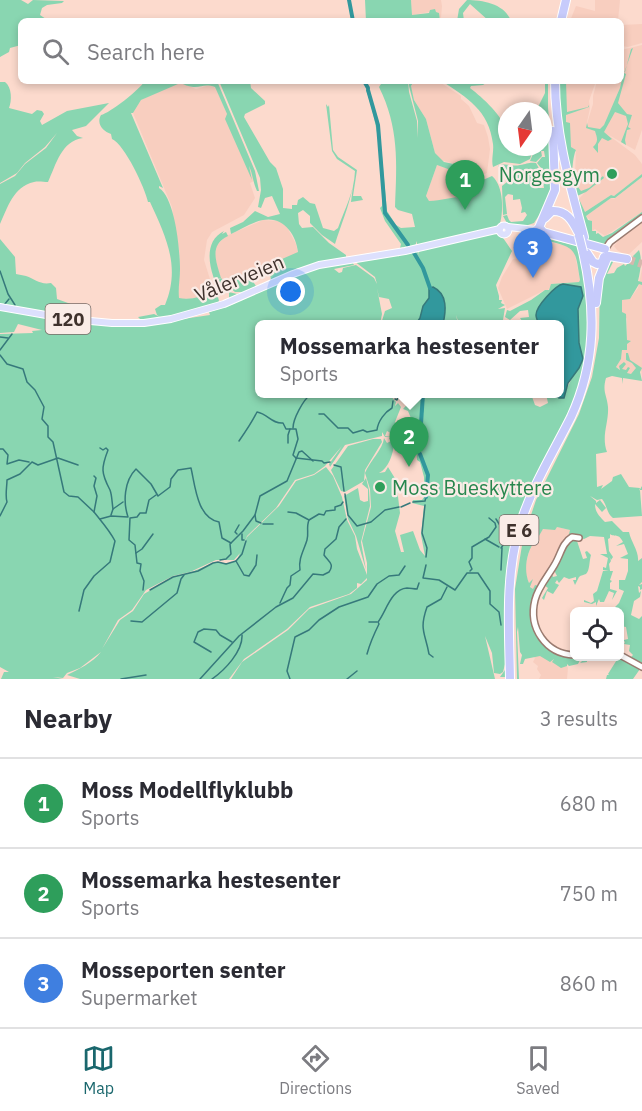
<!DOCTYPE html>
<meta charset="utf-8">
<style>
body{margin:0;font-family:"IBM Plex Sans",sans-serif;background:#f7f7f7;color:#2b2b33}
.controls{position:absolute;right:18px;bottom:18px;display:grid;overflow:hidden;border-radius:9px;box-shadow:0 3px 9px #0003}
.controls button{width:54px;height:54px;display:grid;place-items:center;padding:0;border:0;border-bottom:2px solid #e1e1e2;background:#fff;color:#2b2b33;font:30px sans-serif}
.compass{position:absolute;left:498px;top:102px;width:54px;height:54px;border-radius:50%;background:#fff;box-shadow:0 3px 9px #0003;rotate:194deg}
.you{position:absolute;left:291px;top:292px;width:21px;height:21px;margin:-15px;border:4px solid #fff;border-radius:50%;background:#1a73e8;box-shadow:0 0 0 9px #1a73e833}
.badge{display:grid;place-items:center;width:39px;height:39px;border-radius:50%;background:#1a676d;color:#fff;font-size:20px;font-weight:700}
.pin{position:absolute;translate:-50% -50px;filter:drop-shadow(0 2px 3px #0008)}
.pin::after{content:'';position:absolute;top:32px;width:21px;height:18px;background:inherit;clip-path:polygon(0 0,100% 0,50% 100%)}
.popup{position:absolute;left:255px;top:320px;width:309px;height:78px;box-sizing:border-box;display:grid;place-content:center;border-radius:9px;background:#fff;filter:drop-shadow(0 2px 4px #0005);font-size:20px;white-space:nowrap;color:#7c7c81}
.popup b{font-size:22px;color:#2b2b33}
.popup::after{content:'';position:absolute;left:50%;top:100%;margin-left:-12px;border:12px solid transparent;border-top-color:#fff}
.list{margin:0;padding:0;list-style:none}
h2{display:flex;justify-content:space-between;align-items:center;height:78px;margin:0;padding:0 24px;font-size:26px}
h2 small{font-size:20px;font-weight:400;color:#7c7c81}
.list li{display:grid;grid-template-columns:39px 1fr auto;gap:18px;align-items:center;box-sizing:border-box;height:90px;padding:0 24px;border-top:2px solid #e1e1e2}
.list b{display:block;font-size:22px;white-space:nowrap}
.list p{margin:0;font-size:20px;white-space:nowrap;color:#7c7c81}
.list em{font-size:20px;font-style:normal;color:#7c7c81}
.icon{flex:none;width:33px;height:33px;fill:none;stroke:currentColor;stroke-width:2;stroke-linecap:round;stroke-linejoin:round}
.map{position:relative;flex:none;width:642px;height:679px;overflow:hidden}
.search{position:absolute;background:#fff;box-shadow:0 3px 9px #0003;left:18px;right:18px;top:18px;height:66px;display:flex;align-items:center;gap:15px;box-sizing:border-box;padding:0 21px;border-radius:9px;color:#7c7c81;font-size:22px}
.sheet{height:348px;background:#fff}
nav{display:flex;justify-content:space-around;align-items:center;box-sizing:border-box;height:84px;border-top:2px solid #e1e1e2;background:#fff;font-size:16px;color:#7c7c81}
nav a{display:grid;justify-items:center;gap:3px}
nav .on{color:#1a676d}
.map>svg:first-child{display:block}
</style>
<div class="map">
<svg width="642" height="679" viewBox="0 0 642 679">
<rect width="100%" height="100%" fill="#fcdacd"/>
<g fill="#f8cebf">
<polygon points="411,0 441,0 442,6 441,18 430,12 412,15"/>
<polygon points="595,0 620,0 618,21 570,21 576,6 595,11"/>
<polygon points="642,24 642,43 628,47 622,46 621,25"/>
<polygon points="642,45 642,130 635,150 607,134 635,155 642,164 642,174 614,196 611,195 585,212 579,199 586,191 580,191 578,187 575,174 576,150 571,147 565,122 566,81 596,81 589,101 590,108 586,127 593,104 593,96 597,81 621,81 621,50"/>
<polygon points="414,81 438,81 461,96 461,99 469,106 477,123 484,125 488,137 490,149 487,173 480,176 476,175 469,173 463,166 440,160 435,153 426,119 414,100 411,87"/>
<polygon points="179,82 196,89 210,85 216,88 254,178 254,181 250,183 255,198 244,215 212,232 207,240 204,260 214,292 197,298 181,299 178,297 180,257 172,207 133,113 141,100"/>
<polygon points="437,165 452,170 473,181 474,178 478,180 475,193 471,197 461,196 444,201 429,202 426,196"/>
<polygon points="642,177 642,212 605,236 595,229 592,231 592,222 586,216 611,198 614,199"/>
<polygon points="263,220 280,221 287,227 296,244 298,253 227,283 221,278 218,270 215,256 216,246 226,236"/>
<polygon points="642,220 642,242 627,256 617,250 614,246 619,240"/>
<polygon points="544,241 568,246 574,250 580,280 579,282 552,284 548,290 545,290 507,309 498,288 502,277 513,259 531,257"/>
<polygon points="642,269 642,378 641,370 632,376 616,367 621,359 622,350 625,350 627,340 627,319 622,312 622,299 630,299 638,288"/>
<polygon points="557,527 570,530 570,534 538,590 532,589 526,576 525,567 531,545 543,529 553,529"/>
<polygon points="535,649 548,658 554,660 563,659 568,668 567,679 539,679 541,675 537,669 538,666 533,662 535,658 533,656"/>
</g>
<g fill="#89d6b1">
<polygon points="0,0 21,0 28,4 33,0 64,1 62,3 47,5 42,8 40,15 49,21 21,21 21,45 10,48 9,52 0,57"/>
<polygon points="365,0 411,0 412,15 429,13 430,10 435,9 436,12 439,13 440,21 438,21 438,18 425,18 417,21 366,21"/>
<path d="M467 0C483 0 505 4 511 21H489L470 4 463 13 464 21H457L459 9Z"/>
<path d="M633 48 624 73 626 74 618 103 627 114 632 115 628 127 631 129 627 130 625 140 626 145 621 142 628 124 626 116 615 112 604 132 612 139 608 141 602 138 598 144V153L593 147C599 141 597 138 595 131L586 128 587 123 588 127 600 129 604 125 620 88 623 75 621 72H625L631 49Z"/>
<path d="M145 81H217L255 171 259 191H257C253 182 253 175 249 166L252 180 225 119 227 114 215 87C200 82 199 93 179 82L178 84 141 100 133 113H131L163 188 159 186V188C175 198 180 249 180 269 180 279 178 288 179 298 190 300 202 297 213 292L212 287 215 285 219 301 215 306 183 316 142 321 138 317 154 314 160 317 157 315 155 309 161 305H165C181 267 166 237 150 202H148C145 188 125 145 112 139L111 134C103 131 96 124 101 115 110 113 139 90 145 81Z"/>
<path d="M219 81H250L251 88 265 101V104L245 114 244 117 270 162 276 168 283 189V208L292 209V205H297L298 200 303 197 310 203 315 204 323 228 334 231 338 228C345 208 354 193 355 171L337 159 332 151 326 104 328 107 329 105 333 150 338 157 357 170 353 196H361L363 200 351 202 353 186C349 206 341 225 335 244L322 235 310 223V216L303 210 298 213 299 224 302 228 313 227 329 243 346 255V258L296 269 271 280 269 269H265L250 277 256 286 268 281 229 299V292L237 294 243 292H235L223 282 220 284 223 288 217 283 221 294C211 276 200 243 224 231L222 234 226 232 228 236C209 245 216 261 221 278L216 280 217 281 221 278 227 283 298 252C296 234 283 216 263 220 252 222 240 230 231 234L230 228 243 222 255 211 268 217 280 214 272 196 265 198 261 208 258 207 261 190 260 178Z"/>
<path d="M383 81H408L409 92 417 121 418 138V121L409 86V81H414L411 86 414 100 426 119 435 153 444 162 463 166 474 178 472 181 463 180 459 173 437 165 426 196 429 201C443 201 456 195 471 197L475 193 476 183 492 176C504 186 504 213 499 227L417 247V241L415 246H411L416 247 397 251 410 248V246L400 248 401 244 385 221 380 208 382 206C384 171 378 123 366 90H369L379 123 387 211 396 225 401 228 415 227 412 214 398 210 395 207C397 163 399 127 379 87Z"/>
<path d="M442 81H466L474 84 486 83 483 85 471 86 470 88C483 98 503 116 507 132 508 137 507 142 507 147H534L530 159 520 164 504 162 493 167C491 160 494 152 493 144 489 110 467 98 442 81Z"/>
<path d="M545 81H548V108L555 179 549 200 534 223 528 225 527 227 508 225 503 216 507 215 509 220 511 222 523 221 527 215 525 212 521 213 522 208 520 199 513 200V195L508 194 505 197 507 214 503 215 502 186 507 182 512 185 509 181 511 176 498 166C506 162 511 167 520 165 527 164 529 162 536 163L541 172 539 188H544L541 168 537 163 542 157H545L544 151H541L542 156 536 162 530 161 536 147H543V111H536L545 93Z"/>
<path d="M557 81H566L567 112 588 107V105L589 107 566 115V122L570 123 571 147 576 150C573 155 571 177 573 184L575 173 578 187 581 191 589 188 603 176 604 178 586 192 577 196 579 206V199L585 212 611 195 614 196 642 174V177L615 198H611L586 216 588 220 592 221V231H596V234L598 233 603 237 612 233 642 212V215L603 246 588 241 584 231 563 149Z"/>
<path d="M0 82H5C12 87 12 101 9 108L32 114 37 110 42 111 44 114 40 121 42 125 67 111 109 103 86 126 72 130 77 136 83 138C61 141 56 165 48 182 44 182 38 181 34 182 13 187 8 207 0 224V184L15 176 25 164 46 148 57 133 45 147 25 163 17 173 0 183Z"/>
<path d="M488 233 501 235 512 251 496 285 499 296V300H502L501 303 505 305 498 309 505 308 503 320 499 324H459L456 315 458 324H381L385 311 392 308 389 299 379 297 377 288 382 314 380 324H259V394H389L396 402 395 406 398 403 401 407 395 422 394 435 387 431 385 436H391L385 437 382 432V436L345 445 330 467 329 464 342 446 325 466 314 474 295 480 276 508 247 536 241 552 234 560H216L190 572 173 576 146 590 132 610 118 620 102 649 120 620 133 611 144 594 173 577 194 571 213 563H231L237 560 247 537 279 506 296 481 314 475 326 467 333 476 342 497 347 520 355 536 357 549 367 575V563L362 541 371 507 370 489 365 473C370 461 383 449 384 438L387 443 391 441 389 438 393 437C396 447 390 468 379 473L385 472 388 467 396 480 400 513 395 531 401 552H404L400 535 413 531 420 550 425 556 421 535 424 506 412 503 413 500H422L424 497V477L420 462 417 460 415 428 408 411 403 409 417 394H531L535 405 540 407 548 403 546 394 563 396 574 374 579 341 576 313 580 305 541 324H524L520 318 529 317 528 310 520 311 510 320 505 317 507 310 510 311 531 300 545 290H549L551 284 579 282 580 280C575 251 578 248 548 241V239L579 246 589 293 590 343 577 398 516 532 507 677H500L505 670 506 660 503 672 500 674 494 673 492 653 485 636 495 679H231L242 662 288 630 309 609 351 594 367 580V578L361 584 357 583V588L349 594 310 607 287 629 244 659 229 679H80L67 675C79 669 92 663 101 652L80 668 67 673 63 678 53 677 63 679H1L4 672H9L0 667V334L33 333 32 331 42 330 18 324 14 332 0 333V308L64 319 169 321 210 315 209 312 231 305 302 271 351 260 354 265 334 269 339 273 342 272 343 268 356 265 374 278 377 284 375 277 354 261 379 259 397 254 399 257 398 254 417 250 419 255 418 250Z"/>
<path d="M0 239 15 257 16 274C19 275 23 275 26 276 35 279 40 285 51 283L56 288 57 299 79 307 75 316 110 322 0 306Z"/>
<path d="M639 250C642 258 641 269 638 281L642 282V285L639 284 630 299 622 300V312L626 314 627 340 631 341 627 344V350H622L621 359 616 367 620 370 619 366 624 362 626 364 622 369 626 370 628 367 630 368 627 373 631 374 636 368 632 363 626 360V353H628L630 360 642 368 640 372 642 381 623 378 622 384V378L612 376 606 378C602 392 607 395 608 407 609 423 601 436 607 452L596 454 597 487 603 485 601 489 612 481 613 477 621 474 629 487 640 488 639 491 642 486V490H640L642 516 613 518C607 514 607 505 602 499L597 500 590 496 596 501V503L600 500 606 508 602 512 595 504C595 512 599 516 605 522L612 521 623 532H629C631 542 639 551 638 561L642 558V582L639 585 642 584V589L640 590V587L638 586 639 593 641 591 640 597 634 601 631 615 639 619 642 616V666L621 654 631 657 633 655 629 651 630 645 624 644 625 642 624 641 622 645H620V641L628 639 626 627 620 626V612L615 611 613 609 619 603 624 591 619 589V580H625L628 571V559L620 558 628 554 624 544 616 546 623 542C618 532 615 538 610 534V538L608 539 609 551 613 557 611 560 609 556 611 561 609 564 610 571H613L610 580 612 581 610 583V589L617 591 612 600 614 593 609 591 604 602H600L599 599 596 606V602L592 604 584 602V600L591 603 594 601 593 594 597 591 603 571H609L603 570V567L606 568 608 558 600 554H607L604 537 590 536 584 539 573 536 568 538 570 530 557 527 555 530 543 529 536 541 535 540C527 552 523 569 529 583L533 579 530 587 533 589 535 585 539 586 542 584C529 604 528 643 560 654 569 657 578 657 587 657V662L580 663 584 659 581 658 578 664 569 666 567 664V666L561 668 552 662 554 659 550 662 540 656 525 659 523 664H520L522 655 520 652 518 627 517 632 519 679H517L515 589 523 539 536 500 579 414 592 377 599 338 600 277 604 278 605 273 603 272 610 258H615L607 274 614 273 617 268 624 264 625 266 634 258 633 256Z"/>
<polygon points="373,439 381,439 382,442 365,470 364,481 345,492 341,491 331,470 348,446"/>
<polygon points="366,478 369,490 370,506 361,542 366,570 356,536 348,519 344,496 358,488 360,500 364,502 368,501 368,489 362,484"/>
<path d="M568 539 577 541 583 559 587 558 585 552 587 551 591 555C589 561 590 570 586 574 584 575 581 575 579 577L575 585 573 580H576V577L569 579 564 577 559 583 557 580 555 583 559 585 553 594 547 591 544 600 542 598 548 588 544 585 551 572 553 577 557 576 554 570Z"/>
<polygon points="620,656 640,669 633,679 606,679 607,675 609,675 608,674 618,658 617,657"/>
</g>
<g fill="#32989d" stroke="#36797b" stroke-width="1.5">
<path d="M563 284 581 287 583 296 578 309 579 343 583 359 579 368 568 383 564 398H559L554 394H559V355L563 345V328L561 326 559 327V324H539C538 322 536 318 536 315 536 306 556 285 563 284Z"/>
<path d="M433 287C448 294 446 311 443 324H416L420 318 423 306 429 298V288Z"/>
</g>
<g fill="none" stroke-linecap="round" stroke-linejoin="round">
<g stroke="#36797b" stroke-width="1.5">
<polyline points="0,271 8,294 15,305"/>
<polyline points="4,305 9,299"/>
<polyline points="0,337 8,338"/>
<polyline points="0,350 12,334"/>
<polyline points="0,355 7,364 23,369 27,382 35,390 44,407 42,419 48,426 48,437 53,442 64,492 69,496 78,497 94,512"/>
<polyline points="395,399 397,400 399,394"/>
<path d="M319 414H324L338 428H348L353 433 363 430 367 432 377 430C378 421 385 412 392 408L393 401"/>
<path d="M293 428C293 419 303 400 311 394"/>
<path d="M239 441C246 431 252 422 257 412 268 414 272 424 283 423L286 429H296L298 439 293 455 296 458"/>
<polyline points="288,443 288,435 290,429"/>
<path d="M100 448 103 450 106 448 108 450C101 468 101 473 110 490 112 495 112 503 113 509"/>
<polyline points="0,449 3,449 8,455 7,464 19,460 29,462"/>
<polyline points="296,458 322,461 324,463 330,462"/>
<polyline points="334,465 341,467 344,491"/>
<polyline points="345,494 348,515 357,526 371,522 385,510 399,507"/>
<polyline points="413,502 425,501 426,497"/>
<polyline points="425,505 422,533 427,548 426,557"/>
<polyline points="401,507 410,503"/>
<polyline points="288,512 296,513 309,520 319,514 324,515 326,511 335,510 335,507 341,505 343,502"/>
<polyline points="111,515 113,509 123,502"/>
<polyline points="255,515 256,521 261,523"/>
<path d="M0 516 7 502C5 496 7 486 7 480L20 474 32 462 38 465 58 458 78 465"/>
<path d="M100 519 111 516 128 517C123 502 124 481 136 469L151 484 158 496 170 487 171 479 178 470 191 468C195 485 197 518 219 522L222 538 231 543"/>
<polyline points="496,519 501,527 507,531 508,538 501,548"/>
<polyline points="263,524 273,524"/>
<polyline points="237,534 235,532 239,525"/>
<polyline points="242,534 242,540 244,540"/>
<polyline points="485,539 499,547"/>
<polyline points="136,553 142,549 153,534"/>
<polyline points="220,560 226,559 231,554 230,544 243,531 255,515 260,496 287,481 299,452 302,451 313,461"/>
<polyline points="236,561 244,575 249,576 256,565 257,555"/>
<polyline points="426,565 423,578 439,580 455,590 467,573 478,573 490,591 490,604 499,612 501,625"/>
<polyline points="501,570 502,548"/>
<polyline points="470,571 472,569 469,562 472,558 472,547 489,537 496,527 495,523 489,518"/>
<polyline points="143,590 144,581 140,571 141,564 137,563 135,545 129,540 130,518 137,517 140,513 146,513 149,500 156,495"/>
<polyline points="150,590 173,577 198,571 213,563 218,562 226,564 236,561 242,554 246,541"/>
<path d="M280 603 287 588 290 585 291 576 300 570C298 559 304 550 307 540 309 533 306 527 309 520"/>
<path d="M79 611 84 590 94 576 110 562 115 541C110 531 102 522 94 512L97 496 94 486 96 478 94 476"/>
<polyline points="131,621 142,622 177,593 181,579 184,575"/>
<polyline points="369,622 377,622"/>
<polyline points="211,652 194,642 198,632 204,629 216,630 220,635 232,642"/>
<path d="M367 654C370 643 374 634 379 624L378 622C386 612 391 589 407 588 410 588 414 589 417 589L419 583"/>
<path d="M433 657 429 654C425 632 419 630 427 607L441 599 447 587"/>
<polyline points="121,679 146,675"/>
<path d="M200 679 239 636 276 607 293 598 313 574 323 575 329 572C335 564 328 561 324 555L325 549 336 539 339 527 346 519"/>
<path d="M212 679C225 670 243 651 242 635"/>
<polyline points="290,679 287,671 295,637 309,630 319,620 339,607 368,597 377,584 389,576 399,575 405,566"/>
<polyline points="347,679 357,671"/>
</g>
<g stroke="#32989d" stroke-width="4">
<polyline points="349,0 353,21"/>
<polyline points="364,81 368,88"/>
<polyline points="368,90 378,125 385,213 408,245"/>
<polyline points="414,253 423,268 430,288"/>
<polyline points="420,438 423,394"/>
<polyline points="420,454 428,475 426,497"/>
</g>
<polyline stroke="#d6b8ad" stroke-width="8" stroke-dasharray="8 4" stroke-linecap="butt" points="627,259 642,264"/>
<g stroke="#9a7b70" stroke-width="8">
<g id="secondary">
<polyline points="606,248 610,242 642,218"/>
<path d="M574 655C546 654 528 628 535 600 538 587 549 575 555 564 561 554 562 543 572 537L579 538"/>
<polyline points="620,655 642,667"/>
</g>
</g>
<g stroke="#fff" stroke-width="8">
<g id="primary">
<circle cx="504" cy="230" r="4.5"/>
<polyline points="508,227 536,230"/>
<polyline points="0,307 69,319 112,323 144,323 171,319 224,304 293,274 319,265 405,251 500,229"/>
</g>
</g>
<g stroke="#fff" stroke-width="10">
<g id="highway">
<polyline points="561,21 566,0"/>
<path d="M555 81C555 135 570 185 584 237"/>
<path d="M545 218 552 211C566 210 572 220 578 232"/>
<circle cx="539" cy="233" r="4"/>
<polyline points="538,230 555,190 553,131"/>
<polyline points="543,232 605,249"/>
<polyline points="587,253 593,262 597,264 602,263 604,257"/>
<polyline points="609,256 627,259"/>
<polyline points="596,303 599,278 608,256"/>
<path d="M510 679C509 627 505 575 520 525 532 486 553 453 571 417 596 363 596 309 583 252"/>
</g>
</g>
<use href="#secondary" stroke="#fff" stroke-width="5"/>
<use href="#primary" stroke="#dde0fd" stroke-width="6"/>
<use href="#highway" stroke="#c7cbfb" stroke-width="8"/>
<g stroke="#fff" stroke-width="10" stroke-linecap="butt">
<polyline id="highway-bridge" points="579,236 583,252"/>
</g>
<use href="#highway-bridge" stroke="#c7cbfb" stroke-width="8"/>
</g>
<g fill="#2e9e5b" stroke="#faece7" stroke-width="2">
<circle cx="612" cy="174" r="6"/>
<circle cx="380" cy="487" r="6"/>
</g>
<g text-anchor="middle" dominant-baseline="central" stroke-width="4.5" stroke-linejoin="round" paint-order="stroke">
<g fill="#faece7" stroke="#776a65" stroke-width="1.5">
<rect x="45.5" y="304" width="45" height="30" rx="4.5"/>
<rect x="499.5" y="515" width="39" height="30" rx="4.5"/>
</g>
<g font-size="18" font-weight="bold" fill="#3f322d">
<text x="68" y="319">120</text>
<text x="519" y="530">E 6</text>
</g>
<g font-size="20" fill="#27864d" stroke="#faece7" text-anchor="end">
<text x="600" y="174">Norgesgym</text>
<text x="392" y="487" text-anchor="start">Moss Bueskyttere</text>
</g>
<g font-size="20" fill="#3f322d" stroke="#faece7">
<text transform="translate(239 278) rotate(-22)">Vålerveien</text>
</g>
</g>
</svg>
<div class="controls">
<button><svg class="icon" aria-label="locate" viewBox="0 0 24 24"><circle cx="12" cy="12" r="6"/><path d="M12 2v4M12 18v4M2 12h4M18 12h4"/></svg></button>
</div>
<svg class="compass" viewBox="-18 -18 36 36"><path d="M0-13l5 13h-10z" fill="#e53935"/><path d="M0 13l5-13h-10z" fill="#7c7c81"/></svg>
<div class="you"></div>
<div class="pin badge" style="left:465px;top:210px;background:#2e9e5b">1</div>
<div class="pin badge" style="left:409px;top:467px;background:#2e9e5b">2</div>
<div class="popup"><b>Mossemarka hestesenter</b>Sports</div>
<div class="pin badge" style="left:533px;top:278px;background:#3f7fe0">3</div>
<div class="search"><svg class="icon" aria-label="search" viewBox="0 0 24 24"><circle cx="10" cy="10" r="6"/><path d="M15 15l6 6"/></svg>Search here</div>
</div>
<section class="sheet">
<h2>Nearby<small>3 results</small></h2>
<ul class="list">
<li><span class="badge" style="background:#2e9e5b">1</span><div><b>Moss Modellflyklubb</b><p>Sports</p></div><em>680 m</em></li>
<li><span class="badge" style="background:#2e9e5b">2</span><div><b>Mossemarka hestesenter</b><p>Sports</p></div><em>750 m</em></li>
<li><span class="badge" style="background:#3f7fe0">3</span><div><b>Mosseporten senter</b><p>Supermarket</p></div><em>860 m</em></li>
</ul>
</section>
<nav>
<a class="on"><svg class="icon" aria-label="map" viewBox="0 0 24 24"><path d="M3 6l6-2 6 2 6-2v14l-6 2-6-2-6 2zM9 4v14M15 6v14"/></svg>Map</a>
<a><svg class="icon" aria-label="directions" viewBox="0 0 24 24"><path d="M12 3l9 9-9 9-9-9zM9 14v-3h6M13 9l2 2-2 2"/></svg>Directions</a>
<a><svg class="icon" aria-label="saved" viewBox="0 0 24 24"><path d="M7 4h10v16l-5-4-5 4z"/></svg>Saved</a>
</nav>
